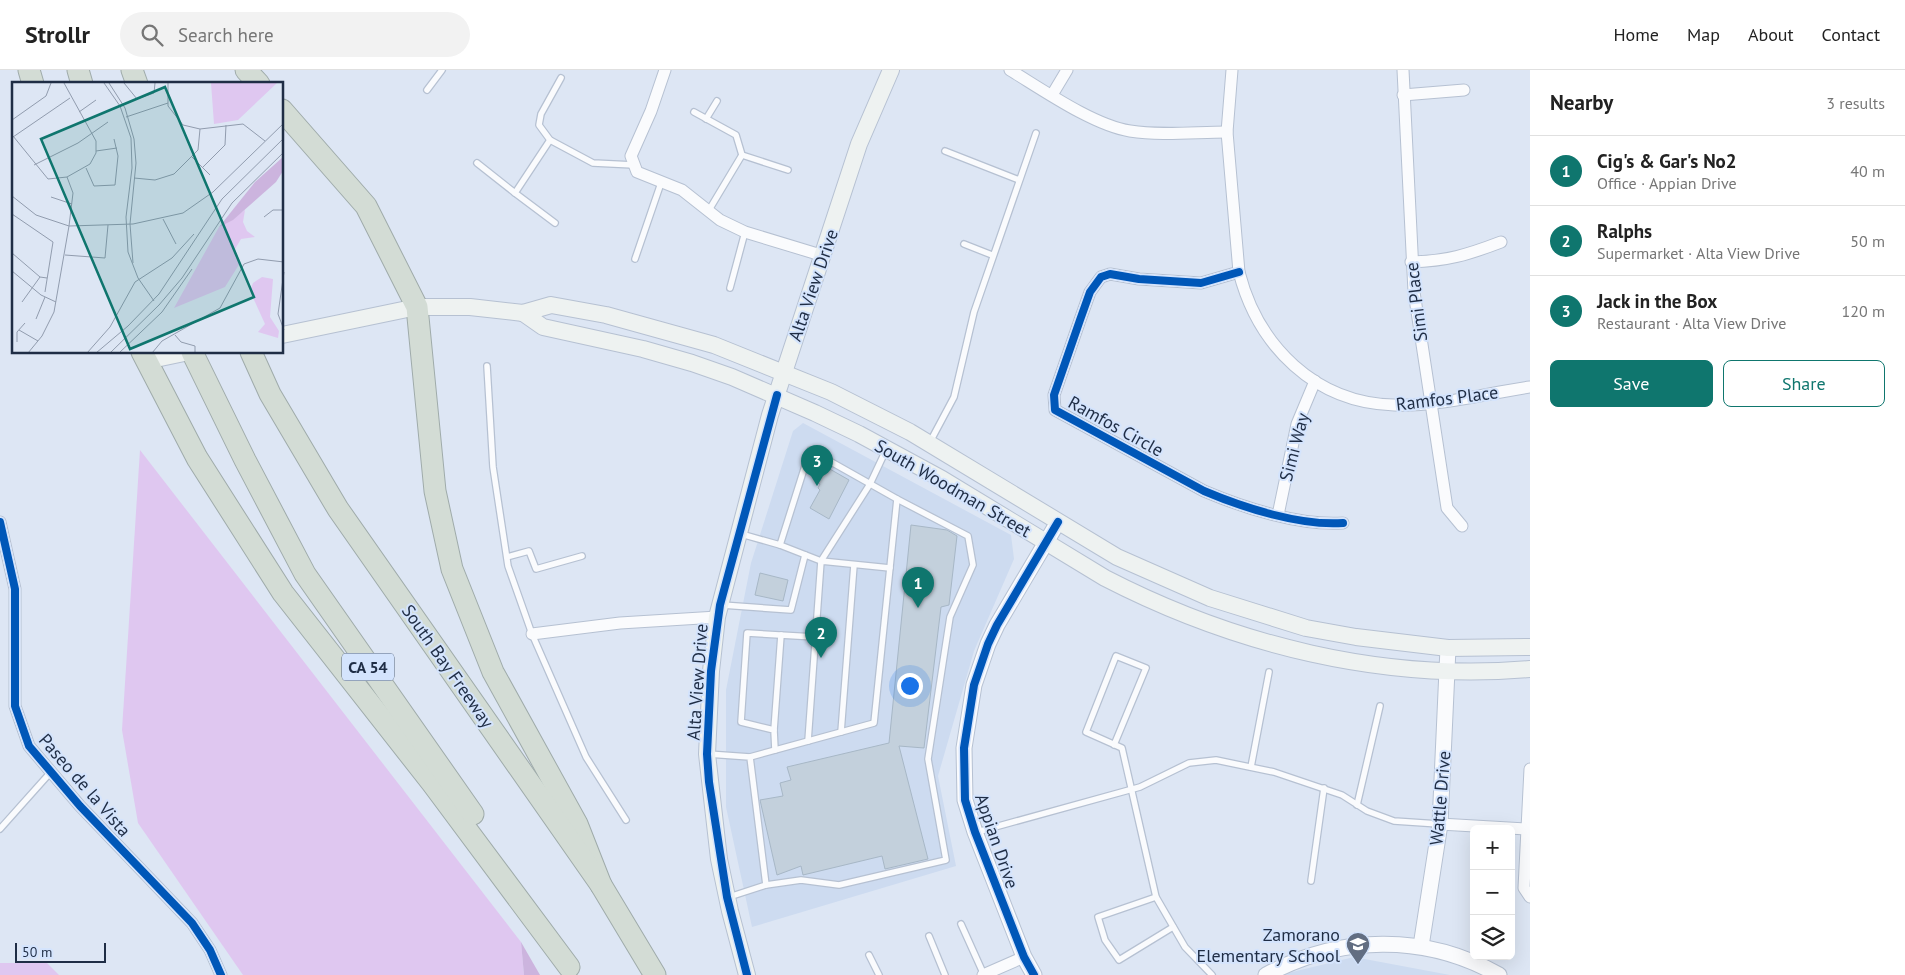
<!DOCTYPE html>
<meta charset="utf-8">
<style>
body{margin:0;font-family:"PT Sans",sans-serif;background:#f2f2f2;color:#222}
.controls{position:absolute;right:15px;bottom:15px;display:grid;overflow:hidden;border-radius:8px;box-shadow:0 5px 20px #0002}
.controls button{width:45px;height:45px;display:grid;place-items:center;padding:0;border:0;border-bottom:1px solid #e0e0e0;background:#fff;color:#222;font:25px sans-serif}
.scale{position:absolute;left:15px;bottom:12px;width:91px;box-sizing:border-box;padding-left:5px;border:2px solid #1f2d45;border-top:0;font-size:14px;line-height:18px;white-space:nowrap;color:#1f2d45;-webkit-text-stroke:4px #d4e4fd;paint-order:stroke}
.you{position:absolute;left:909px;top:615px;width:18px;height:18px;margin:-12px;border:4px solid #fff;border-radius:50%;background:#1a73e8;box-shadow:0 0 0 8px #1a73e833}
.badge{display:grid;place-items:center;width:32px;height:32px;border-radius:50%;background:#0f766e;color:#fff;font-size:16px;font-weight:700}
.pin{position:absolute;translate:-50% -41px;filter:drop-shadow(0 1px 2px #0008)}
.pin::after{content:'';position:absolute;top:26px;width:18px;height:15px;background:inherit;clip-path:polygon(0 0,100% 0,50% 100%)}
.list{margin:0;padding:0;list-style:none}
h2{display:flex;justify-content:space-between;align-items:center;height:65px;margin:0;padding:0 20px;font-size:21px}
h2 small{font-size:16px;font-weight:400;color:#767676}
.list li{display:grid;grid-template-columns:32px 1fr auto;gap:15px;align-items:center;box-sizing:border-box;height:70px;padding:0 20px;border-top:1px solid #e0e0e0}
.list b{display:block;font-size:19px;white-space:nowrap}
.list p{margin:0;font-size:16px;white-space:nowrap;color:#767676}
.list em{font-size:16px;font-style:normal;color:#767676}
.actions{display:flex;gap:10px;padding:15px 20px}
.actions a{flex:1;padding:11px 0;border:1px solid #0f766e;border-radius:8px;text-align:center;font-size:18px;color:#0f766e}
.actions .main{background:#0f766e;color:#fff}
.icon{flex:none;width:28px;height:28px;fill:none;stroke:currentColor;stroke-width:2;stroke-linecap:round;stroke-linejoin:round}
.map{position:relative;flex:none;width:1530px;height:905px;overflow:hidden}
header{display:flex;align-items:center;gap:30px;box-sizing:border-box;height:70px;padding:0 25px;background:#fff;border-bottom:1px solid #e0e0e0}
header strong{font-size:24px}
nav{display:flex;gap:28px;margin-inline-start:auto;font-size:18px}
.search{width:350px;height:45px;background:#f2f2f2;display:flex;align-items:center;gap:12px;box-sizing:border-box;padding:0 18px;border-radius:28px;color:#767676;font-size:19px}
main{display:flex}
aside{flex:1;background:#fff}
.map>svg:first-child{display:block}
</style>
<header>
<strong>Strollr</strong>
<div class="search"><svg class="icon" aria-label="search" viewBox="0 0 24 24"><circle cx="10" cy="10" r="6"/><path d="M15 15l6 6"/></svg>Search here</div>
<nav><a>Home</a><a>Map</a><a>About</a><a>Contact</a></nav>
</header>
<main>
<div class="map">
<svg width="1530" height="905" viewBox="0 0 1530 905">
<rect width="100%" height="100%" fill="#dde6f4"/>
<g fill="#cddbf0">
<polygon points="803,353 1011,465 1014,489 974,581 938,706 956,796 752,857 726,737 726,620 751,493 793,361"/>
<polygon points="1354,887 1450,905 1280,905"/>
</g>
<g fill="#dfc7f0">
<polygon points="140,380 521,872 524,905 243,905 138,753 122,660"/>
<polygon points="0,893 47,893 59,905 0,905"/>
</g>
<polygon fill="#ccb4de" points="521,872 540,905 524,905"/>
<g fill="#c3d0dc" stroke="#a7b7c6">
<polygon points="821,394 849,410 829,449 810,438 820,420 818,418 820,414 814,410"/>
<polygon points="911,455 947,460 957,466 949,535 941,537 924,678 899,676 928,789 885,799 882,786 803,805 801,796 777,805 760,730 783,726 780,713 791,710 787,697 889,673"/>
<polygon points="760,503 788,510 783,531 755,525"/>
</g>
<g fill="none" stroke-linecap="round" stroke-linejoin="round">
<g stroke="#b6c1d2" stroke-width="8">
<g id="service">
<polyline points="561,8 541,44 539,55 550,70 593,93 634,95"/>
<polyline points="427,20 442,0"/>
<polyline points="694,42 736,65 742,85"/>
<polyline points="706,49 717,31"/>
<polyline points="550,70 515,123 555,153"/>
<polyline points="945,81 1019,110"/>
<polyline points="477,93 515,123"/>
<polyline points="709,140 742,85 788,100"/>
<polyline points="964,174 992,185"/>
<polyline points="635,189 661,113"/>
<polyline points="730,218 745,162"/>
<polyline points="487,296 493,397 508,496 532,564 586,687 626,750"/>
<polyline points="930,372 954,327 974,242 1036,63"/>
<polyline points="741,464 780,475 810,380 897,429 874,653 750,687"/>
<polyline points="780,475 821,491 870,414 886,380"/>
<polyline points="507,487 529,481 536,499 582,486"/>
<polyline points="722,535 791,540 805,485"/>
<polyline points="774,660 781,565"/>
<polyline points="841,662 854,495"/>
<polyline points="808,671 821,491 890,498"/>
<polyline points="1114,675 1146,598 1116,586 1086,662 1122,678 1156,827 1185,877 1212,905"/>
<polyline points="775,680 774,660 741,652 747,563 815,567"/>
<polyline points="708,684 750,687 766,815 729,827"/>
<polyline points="1251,697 1269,602"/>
<polyline points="1357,735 1380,636"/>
<polyline points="0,759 50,703"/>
<polyline points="977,762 1140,717 1189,693 1216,690 1274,702 1342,725 1367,741 1394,751 1439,754"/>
<polyline points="1311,811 1324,718"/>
<polyline points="766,815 801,810 839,815 946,790 928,689 950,547 973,495 968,466 897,429"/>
<polyline points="1156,827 1098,847 1105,870 1119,890 1173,857"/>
<polyline points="961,854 984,905"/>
<polyline points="929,866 945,905"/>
<polyline points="869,885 879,905"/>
</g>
</g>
<g stroke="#b6c1d2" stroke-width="13">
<g id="minor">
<polyline points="665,0 651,41 631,86 637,102 682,120 720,150 745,162 824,186"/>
<path d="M1010 0C1043 20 1093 55 1130 61 1161 66 1196 62 1227 62"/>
<path d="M1232 0 1227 62 1239 202C1258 276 1315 333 1394 335 1438 337 1487 323 1530 317"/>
<polyline points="1403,0 1414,222 1447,438 1462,456"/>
<polyline points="1052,25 1067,0"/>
<polyline points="1403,25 1464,20"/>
<path d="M1411 192C1447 191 1467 185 1501 172"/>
<path d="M1239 202 1201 213 1139 209 1110 204 1101 207 1090 222 1080 250 1054 325 1055 340 1204 421C1244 438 1300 456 1343 453"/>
<polyline points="1278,445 1297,354 1315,311"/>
<polyline points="0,452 15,519 15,636 29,676 80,736 192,853 210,880 221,905"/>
<polyline points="532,564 620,553 717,547"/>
<polyline points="1530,699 1524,818 1530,827"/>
<polyline points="1440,754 1527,759"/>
<polyline points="983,905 1024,887"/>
</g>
</g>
<g stroke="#b6c1d2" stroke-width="17">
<g id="tertiary">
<polyline points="1421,876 1440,754 1448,578"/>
<polyline points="1034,905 1024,887 975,762 965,730 964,678 974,615 988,574 997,555 1058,452"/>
<path d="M1266 905C1340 865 1425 863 1499 905"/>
</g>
</g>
<g stroke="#b6c1d2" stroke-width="18">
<g id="secondary">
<path d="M523 243 543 257 643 279 692 293 732 307 815 343 859 364 942 409 1105 508C1235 575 1383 612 1530 599"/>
<polyline points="282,265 417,237 470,237 523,243 551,235 606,245 714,275 831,322 910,362 1117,487 1210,528 1306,558 1356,567 1448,578 1530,577"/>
<polyline points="146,291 189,282"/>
<polyline points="747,905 730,841 719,789 707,684 711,601 717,547 770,345 859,74 891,0"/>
</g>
</g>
<g stroke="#9fabaa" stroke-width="23">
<g id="motorway">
<polyline points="29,0 33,14"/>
<polyline points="78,0 82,14"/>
<polyline points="132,0 137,14"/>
<polyline points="246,0 259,14"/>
<polyline points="282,40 366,136 417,237 435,421 452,499 493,602 577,754 601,815"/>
<polyline points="142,282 197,388 283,523 432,713 569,897"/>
<polyline points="192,282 245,390 305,504 473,744"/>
<polyline points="251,282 270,324 338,439 601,815 655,905"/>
</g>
</g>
<use href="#service" stroke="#fafbfd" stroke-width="5.5"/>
<use href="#minor" stroke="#fafbfd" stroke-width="11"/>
<use href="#tertiary" stroke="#fafbfd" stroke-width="15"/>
<use href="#secondary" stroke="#eef2f1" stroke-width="16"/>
<use href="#motorway" stroke="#d3dcd5" stroke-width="21"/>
<g stroke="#d4e4fd" stroke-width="11">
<g id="cycleway">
<path d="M1239 202 1201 213 1139 209 1110 204 1101 207 1090 222 1080 250 1054 325 1055 340 1204 421C1244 438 1300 456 1343 453"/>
<polyline points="0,452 15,519 15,636 29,676 80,736 192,853 210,880 221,905"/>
<polyline points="747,905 727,827 709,712 707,684 711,601 720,535 777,325"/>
<polyline points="1034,905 1024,887 975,762 965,730 964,678 974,615 988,574 997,555 1058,452"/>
</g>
</g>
<use href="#cycleway" stroke="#0057b8" stroke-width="8"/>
</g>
<defs>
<g id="school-pin" transform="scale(1.25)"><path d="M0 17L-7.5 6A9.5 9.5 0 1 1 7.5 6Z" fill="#626e82" stroke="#d4e4fd"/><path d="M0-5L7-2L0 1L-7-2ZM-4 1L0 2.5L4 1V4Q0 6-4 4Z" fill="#fff"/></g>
</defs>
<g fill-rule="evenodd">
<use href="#school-pin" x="1358" y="874"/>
</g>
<g text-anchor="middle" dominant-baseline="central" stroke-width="4" stroke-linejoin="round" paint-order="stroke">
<rect fill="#d4e4fd" stroke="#55647c" stroke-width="1" x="342" y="583.5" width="52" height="27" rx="4"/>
<g font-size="16" font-weight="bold" fill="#1f2d45">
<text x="368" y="597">CA 54</text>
</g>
<g font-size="18" fill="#1f2d45" stroke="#d4e4fd">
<text transform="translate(813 215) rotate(-71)">Alta View Drive</text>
<text transform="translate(1416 232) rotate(-97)">Simi Place</text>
<text transform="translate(1447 328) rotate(-7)">Ramfos Place</text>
<text transform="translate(1116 356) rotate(29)">Ramfos Circle</text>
<text transform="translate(1294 377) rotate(-75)">Simi Way</text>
<text transform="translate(953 418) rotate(30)">South Woodman Street</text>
<text transform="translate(448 596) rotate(55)">South Bay Freeway</text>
<text transform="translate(697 612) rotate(-86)">Alta View Drive</text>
<text transform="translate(85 715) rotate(49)">Paseo de la Vista</text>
<text transform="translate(1440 728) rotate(-85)">Wattle Drive</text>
<text transform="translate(997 771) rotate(71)">Appian Drive</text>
</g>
<g font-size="18" fill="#1f2d45" stroke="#d4e4fd" text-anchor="end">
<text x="1340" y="864">Zamorano<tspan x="1340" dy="21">Elementary School</tspan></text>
</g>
</g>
<g transform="translate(12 12)">
<rect width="271" height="271" fill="#dde6f4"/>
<path d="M199 1H265L226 38 202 42ZM233 128 231 140 235 149 243 155 229 157 223 167 228 181 213 205 162 226 207 145ZM250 195 261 197 258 235 267 249 266 256 246 250 253 242 238 209 241 201Z" fill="#dfc7f0"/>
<path d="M271 75V89L264 100 221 138 207 145 243 100Z" fill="#ccb4de"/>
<path fill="none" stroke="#919cae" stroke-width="1" d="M92 1 108 24 119 56 120 86 114 135 116 170 126 196 142 219M97 1 113 26 122 57 124 81 118 142 121 181M112 1 125 17 142 11 143 1M156 1V24L171 43 188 47 231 42 253 59M67 30 84 18M114 35 156 21M0 38 34 14 39 1M1 54 36 97 55 95 78 82 84 71V59L52 1M1 55 58 16M84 69 105 66M180 75 198 93M22 83 66 61 96 40M191 85 213 63 214 43M74 86 82 104 103 103 106 74 102 57M122 96 143 98 162 92 186 68 188 47M0 114 24 133 57 144 61 111 55 95M39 115 60 122M0 132 41 160 33 210M252 135 261 128H272M151 137 164 162M0 171 28 195 35 196M53 173 93 176 96 143M0 189 29 213 44 220M272 190 266 232 272 248M10 220 28 195M24 237 33 215M7 248 26 259M163 253 169 260 183 264V271M5 260V250L13 241M16 271 30 254 42 230 57 144 121 142 171 131 201 110 272 41M75 271 98 245 123 200 160 176 182 152M84 271 116 244 147 212 210 117 272 56M98 271 147 223 170 196 220 121 272 70M107 271 150 230 180 187M140 271 150 259 208 226 232 182 246 177 272 180"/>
<path fill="#0f766e" fill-opacity="0.15" stroke="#0f766e" stroke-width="2.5" d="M153 5 242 215 118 267 29 57Z"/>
<rect width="271" height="271" fill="none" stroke="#1f2d45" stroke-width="2.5"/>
</g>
</svg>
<div class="controls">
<button>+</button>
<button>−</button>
<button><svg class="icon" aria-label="layers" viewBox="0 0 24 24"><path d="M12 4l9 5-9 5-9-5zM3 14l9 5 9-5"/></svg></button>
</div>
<div class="scale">50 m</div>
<div class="you"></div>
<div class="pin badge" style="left:918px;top:538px">1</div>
<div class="pin badge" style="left:821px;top:588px">2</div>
<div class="pin badge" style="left:817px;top:416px">3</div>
</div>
<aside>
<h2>Nearby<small>3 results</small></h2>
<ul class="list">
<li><span class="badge">1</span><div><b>Cig's &amp; Gar's No2</b><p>Office · Appian Drive</p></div><em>40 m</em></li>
<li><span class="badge">2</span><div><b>Ralphs</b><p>Supermarket · Alta View Drive</p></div><em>50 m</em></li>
<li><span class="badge">3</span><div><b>Jack in the Box</b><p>Restaurant · Alta View Drive</p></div><em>120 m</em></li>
</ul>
<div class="actions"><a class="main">Save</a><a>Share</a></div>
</aside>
</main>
